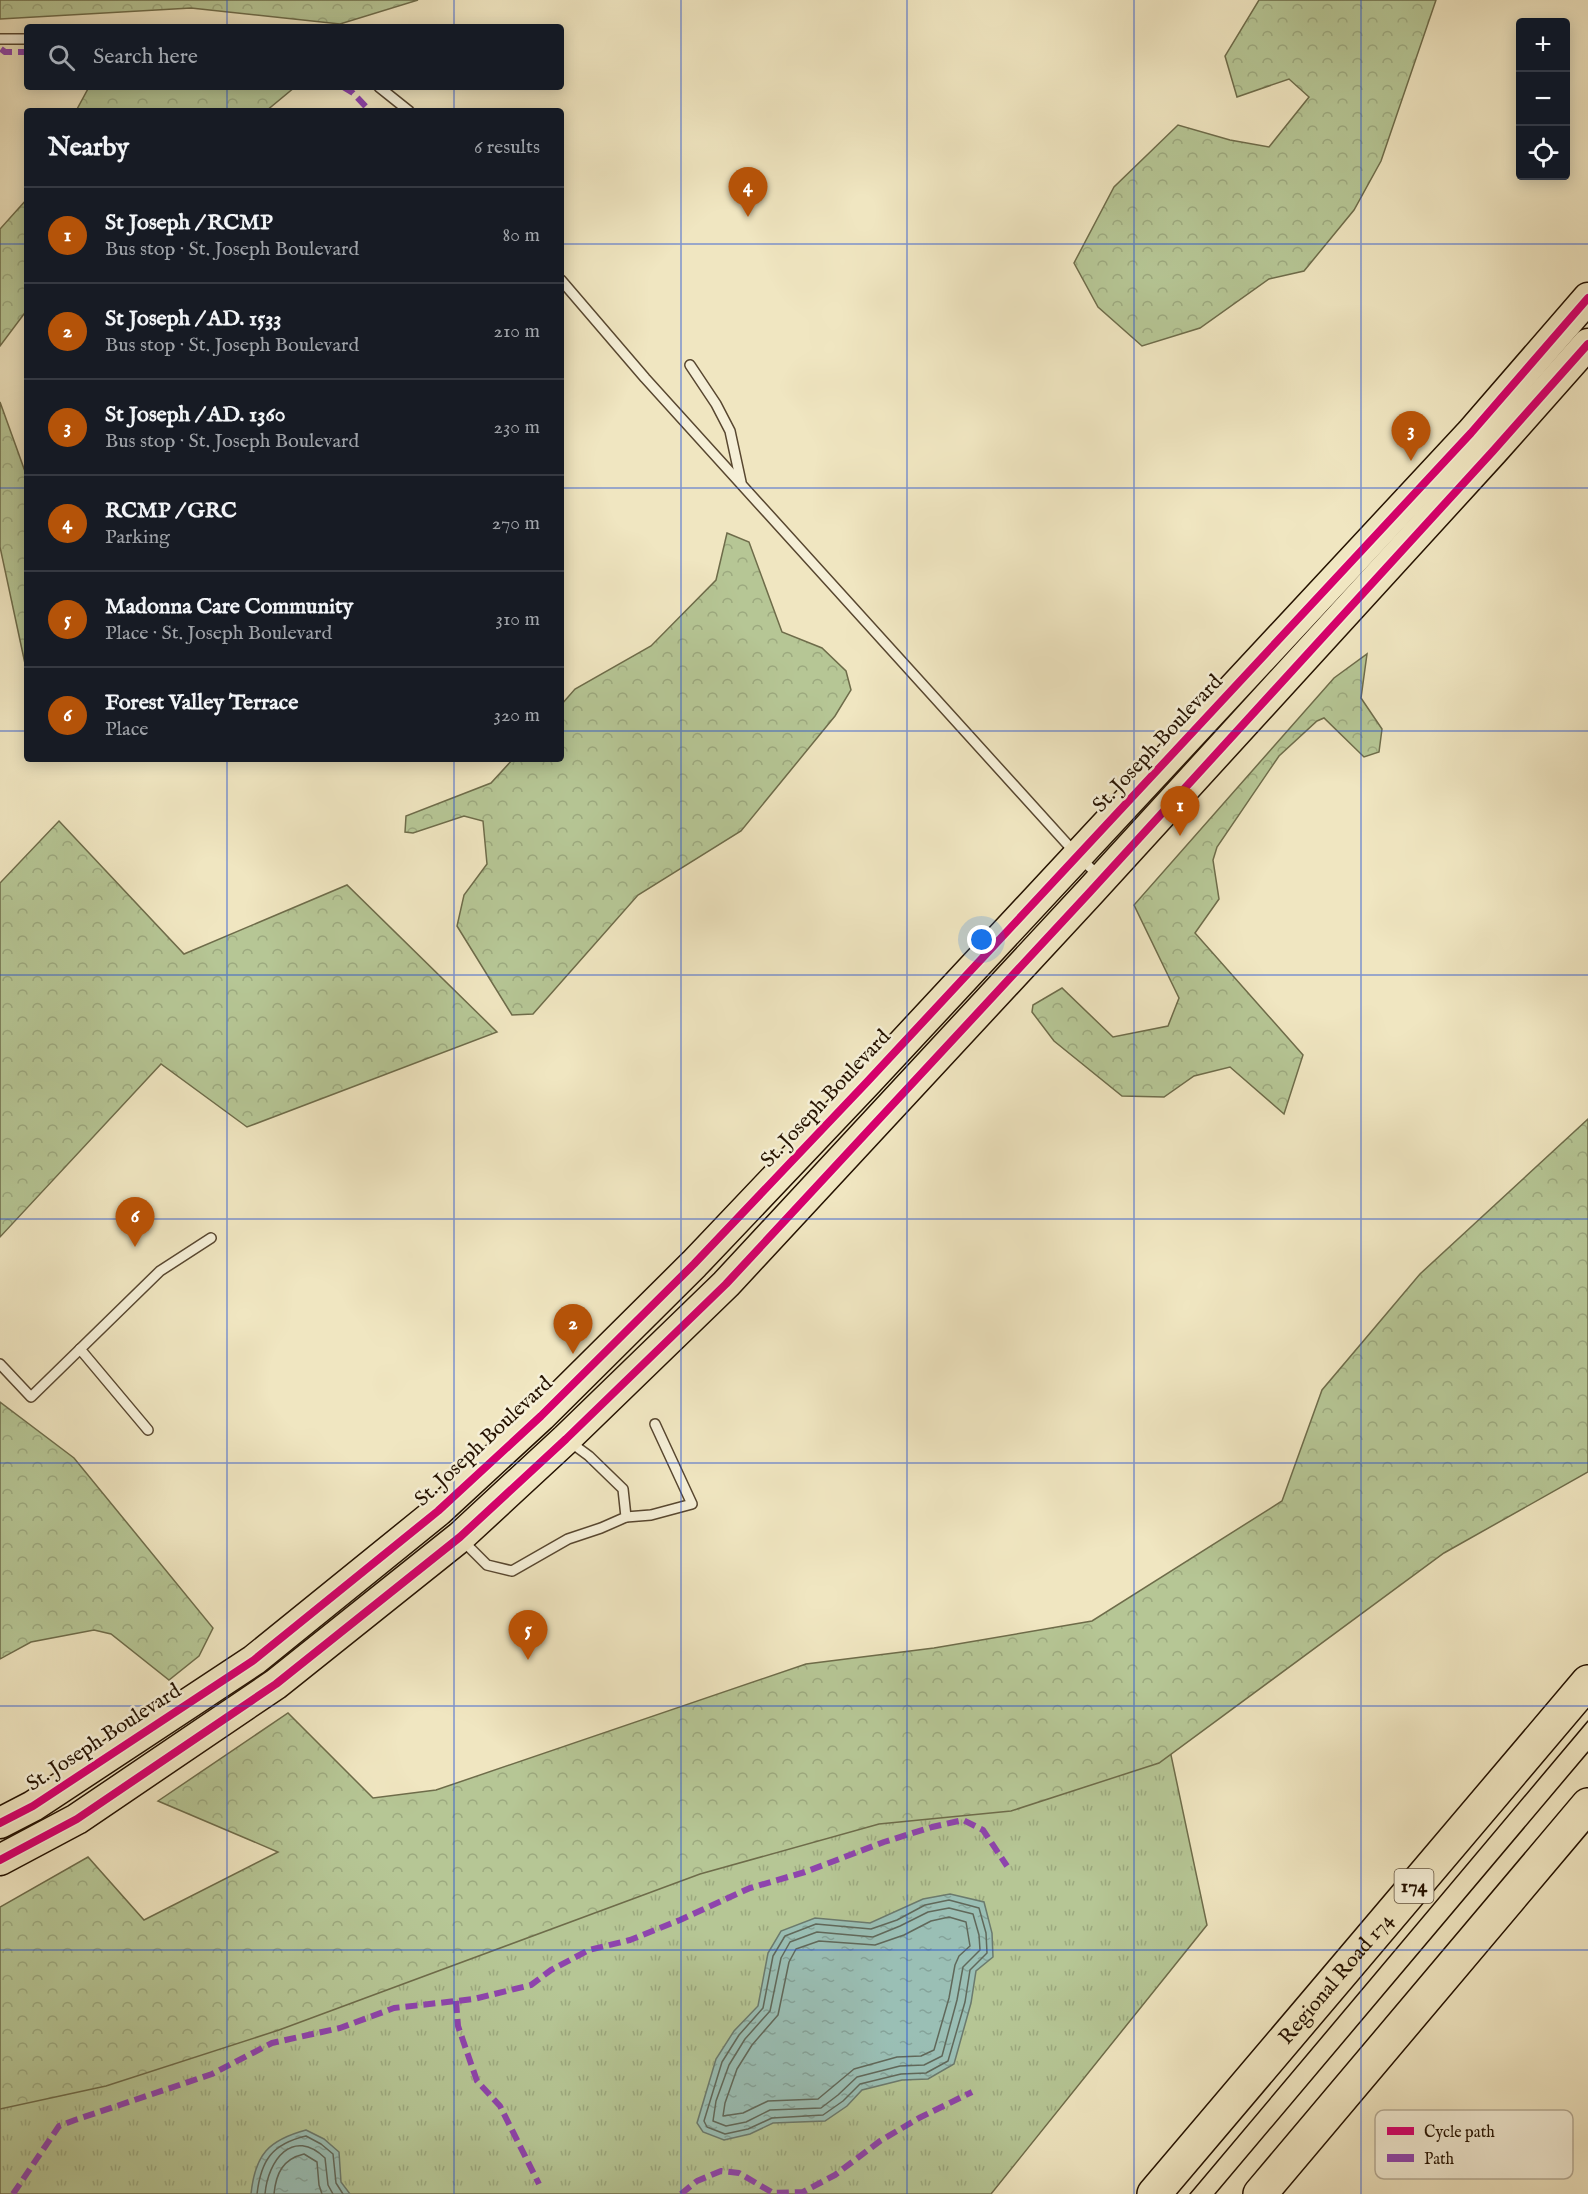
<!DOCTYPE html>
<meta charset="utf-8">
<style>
body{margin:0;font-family:"IM FELL English",serif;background:#20242c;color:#f1f3f6}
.controls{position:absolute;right:18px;top:18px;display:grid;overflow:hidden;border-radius:6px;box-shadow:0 3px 15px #0003}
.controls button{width:54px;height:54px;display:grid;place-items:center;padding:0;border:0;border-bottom:2px solid #363941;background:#171b24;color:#f1f3f6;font:30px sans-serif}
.you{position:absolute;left:982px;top:940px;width:21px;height:21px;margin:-15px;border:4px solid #fff;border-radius:50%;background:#1a73e8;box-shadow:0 0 0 9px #1a73e833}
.badge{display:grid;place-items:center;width:39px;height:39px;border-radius:50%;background:#b45309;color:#fff;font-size:20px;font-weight:700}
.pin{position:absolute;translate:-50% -50px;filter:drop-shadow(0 2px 3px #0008)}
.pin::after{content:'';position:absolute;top:32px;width:21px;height:18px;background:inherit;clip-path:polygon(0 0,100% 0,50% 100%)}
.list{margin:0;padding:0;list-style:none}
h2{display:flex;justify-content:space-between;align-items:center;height:78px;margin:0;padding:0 24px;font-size:26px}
h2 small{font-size:20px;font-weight:400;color:#9ea1a6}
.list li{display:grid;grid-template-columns:39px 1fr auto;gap:18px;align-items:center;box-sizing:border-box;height:96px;padding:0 24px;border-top:2px solid #363941}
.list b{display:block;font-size:22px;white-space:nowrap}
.list p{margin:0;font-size:20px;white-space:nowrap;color:#9ea1a6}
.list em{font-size:20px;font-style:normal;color:#9ea1a6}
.icon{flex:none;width:33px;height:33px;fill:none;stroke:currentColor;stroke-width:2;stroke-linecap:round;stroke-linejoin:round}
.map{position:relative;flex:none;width:1588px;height:2194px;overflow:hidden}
.search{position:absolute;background:#171b24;box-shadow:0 3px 15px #0003;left:24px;top:24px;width:540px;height:66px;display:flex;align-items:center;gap:15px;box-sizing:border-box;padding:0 21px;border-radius:6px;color:#9ea1a6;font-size:22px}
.panel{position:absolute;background:#171b24;box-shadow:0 3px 15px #0003;left:24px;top:108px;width:540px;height:654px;border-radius:6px}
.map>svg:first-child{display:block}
</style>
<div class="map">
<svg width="1588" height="2194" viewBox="0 0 1588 2194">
<defs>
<pattern id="grass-tufts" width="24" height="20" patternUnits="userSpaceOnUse" patternTransform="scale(1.5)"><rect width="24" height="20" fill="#b6c695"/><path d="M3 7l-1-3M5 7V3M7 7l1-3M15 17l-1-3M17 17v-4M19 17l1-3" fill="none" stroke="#9ca97f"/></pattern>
<pattern id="forest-crowns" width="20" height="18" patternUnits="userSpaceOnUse" patternTransform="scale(1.5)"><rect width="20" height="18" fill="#b6c695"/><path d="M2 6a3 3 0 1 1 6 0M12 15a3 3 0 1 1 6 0" fill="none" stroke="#9ca97f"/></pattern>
<pattern id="water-ripples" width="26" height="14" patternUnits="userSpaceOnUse" patternTransform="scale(1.5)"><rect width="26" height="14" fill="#9abfb5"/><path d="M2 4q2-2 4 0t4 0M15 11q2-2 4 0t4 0" fill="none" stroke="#85a39a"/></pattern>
</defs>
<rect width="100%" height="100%" fill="#f0e6c1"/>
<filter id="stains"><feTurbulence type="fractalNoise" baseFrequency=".00333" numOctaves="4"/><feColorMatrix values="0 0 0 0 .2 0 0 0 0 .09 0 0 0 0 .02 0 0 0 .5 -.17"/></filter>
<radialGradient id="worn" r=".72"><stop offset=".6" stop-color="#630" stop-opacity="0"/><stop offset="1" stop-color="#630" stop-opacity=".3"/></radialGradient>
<polygon fill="url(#grass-tufts)" stroke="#6e6c4a" stroke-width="1.5" points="1164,1722 1207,1925 991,2194 0,2194 0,2042"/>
<g fill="url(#forest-crowns)" stroke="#6e6c4a" stroke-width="1.5">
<polygon points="0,0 418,0 340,24 191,8 0,19"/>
<polygon points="1259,0 1436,0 1381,161 1354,210 1304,271 1269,279 1200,328 1142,346 1098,307 1074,263 1114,187 1178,125 1230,140 1269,147 1309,97 1289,79 1237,97 1225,56"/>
<polygon points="89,87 295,87 266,111 76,111"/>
<polygon points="27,199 27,310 0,346 0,229"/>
<polygon points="0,402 27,477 27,673 0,547"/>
<polygon points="727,533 749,542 782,632 822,648 846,671 851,690 835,716 741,831 638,895 533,1014 512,1015 457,926 464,895 487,864 483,821 464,816 413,833 405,832 406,816 491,783 513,759 561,759 561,705 575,689 651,646 716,580"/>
<polygon points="1367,654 1361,698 1382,729 1379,752 1364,757 1324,718 1317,721 1279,756 1217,847 1213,860 1219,899 1195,933 1303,1055 1284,1114 1230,1067 1194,1076 1164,1097 1122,1096 1054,1041 1032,1012 1033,1005 1062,988 1113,1037 1168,1026 1179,998 1134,905 1334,678"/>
<polygon points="59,821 184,954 347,885 497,1032 247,1127 161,1064 0,1237 0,883"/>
<polygon points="1588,1119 1588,1472 1444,1553 1159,1763 1011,1811 879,1824 700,1874 279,2030 106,2086 0,2109 0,1907 88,1857 144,1920 278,1852 158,1801 288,1713 373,1798 436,1790 806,1664 934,1648 1092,1621 1282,1501 1322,1390 1420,1274"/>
<polygon points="0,1402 74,1458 213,1628 199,1656 169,1680 111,1634 94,1630 31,1642 0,1659"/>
</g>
<g fill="url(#water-ripples)" stroke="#6b7a6d" stroke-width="1.5">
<polygon points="950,1894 984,1902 992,1933 993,1957 976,1971 971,2003 954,2064 928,2079 902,2080 862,2090 847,2106 825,2121 773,2123 750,2134 724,2140 703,2132 697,2123 716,2059 734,2031 758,2006 768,1953 781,1931 815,1918 870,1923 923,1899"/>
<path d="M306 2130 324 2139 339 2152 341 2182 350 2194H251C255 2154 269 2140 306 2130Z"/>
</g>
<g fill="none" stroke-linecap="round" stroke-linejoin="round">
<g stroke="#60685a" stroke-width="1.5">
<polygon points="949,1900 979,1908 986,1933 987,1953 970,1970 965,2002 948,2061 926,2073 901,2074 860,2084 843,2101 823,2115 772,2118 748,2129 725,2134 707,2127 704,2121 722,2062 739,2035 763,2008 773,1956 785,1936 816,1924 871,1929 897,1920 925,1905"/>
<polygon points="949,1908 973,1914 979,1935 980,1950 963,1967 957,2000 942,2056 924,2065 900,2066 857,2077 838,2095 821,2108 770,2110 746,2122 726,2126 713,2121 716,2101 729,2065 745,2039 770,2011 781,1958 790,1942 817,1932 873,1937 900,1926 928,1912"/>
<polygon points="949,1917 966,1922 970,1946 959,1956 955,1965 949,1998 934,2050 921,2056 897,2057 854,2069 818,2099 768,2101 743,2113 723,2116 725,2103 737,2069 752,2045 778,2015 789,1962 796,1949 819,1941 875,1945 904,1935 931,1921"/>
<path d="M257 2194C261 2160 272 2144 306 2136L321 2144 333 2154 336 2183 343 2194"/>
<path d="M265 2194C268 2160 293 2127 325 2158L328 2185 333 2194"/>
<path d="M274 2194C276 2173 283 2159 304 2154L317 2162 319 2185 322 2194"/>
</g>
<g stroke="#584730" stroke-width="12">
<g id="service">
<polyline points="0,39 27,39"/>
<polyline points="379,87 409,111"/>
<polyline points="561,280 645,378 1078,856 1098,875"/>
<polyline points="690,365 716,404 730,431 741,482"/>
<polyline points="80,1349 148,1430"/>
<polyline points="0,1364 31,1397 160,1271 211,1238"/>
<polyline points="626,1517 651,1515 692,1504 655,1424"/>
<polyline points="461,1539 487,1565 512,1571 568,1539 601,1528 626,1517 623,1489 589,1456 570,1442"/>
</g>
</g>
<g stroke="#251200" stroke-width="33">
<g id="primary">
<polyline points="0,1823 33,1806 254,1660 438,1511 541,1416 694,1264 867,1082 1471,433 1588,298"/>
<polyline points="0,1860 77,1819 276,1684 460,1537 566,1439 726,1284 1089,893 1493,451 1588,344"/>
</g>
</g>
<g stroke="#251200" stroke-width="36">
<g id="motorway">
<path id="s1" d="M1154 2194 1588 1682"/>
<polyline points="1260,2194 1588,1805"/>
</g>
</g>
<use href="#service" stroke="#f5efd7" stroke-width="9"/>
<use href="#primary" stroke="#f0e6c1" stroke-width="30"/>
<use href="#motorway" stroke="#f0e6c1" stroke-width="33"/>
<g stroke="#251200" stroke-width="1.5">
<polyline points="1190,2194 1588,1721"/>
<polyline points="1215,2194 1588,1752"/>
</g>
<g stroke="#8e44ad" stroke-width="6" stroke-dasharray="12 6" stroke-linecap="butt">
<polyline points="1,49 5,52 27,52"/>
<polyline points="343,87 353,93 370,111"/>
<polyline points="456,2001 458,2026 477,2081 500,2106 539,2184"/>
<polyline points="13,2194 59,2126 75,2120 212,2074 272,2043 340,2028 394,2008 474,1999 531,1985 551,1970 589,1950 630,1940 680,1920 750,1888 805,1872 884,1842 932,1827 963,1820 983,1830 1007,1866"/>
<polyline points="681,2194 697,2181 721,2171 739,2173 773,2193 803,2192 835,2175 880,2141 919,2118 972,2092"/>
</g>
<g stroke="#f5efd7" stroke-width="11">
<g id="cycleway">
<polyline points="0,1823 33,1806 254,1660 438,1511 541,1416 694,1264 867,1082 1471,433 1588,298"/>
<polyline points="0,1860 77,1819 276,1684 460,1537 566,1439 726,1284 1089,893 1493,451 1588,344"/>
</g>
</g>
<use href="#cycleway" stroke="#d6006c" stroke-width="8"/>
</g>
<path fill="none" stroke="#1d4ed8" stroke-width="1.5" stroke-opacity="0.55" d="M227 0V27M454 0V27M681 0V2194M907 0V2194M1134 0V2194M1361 0V2194M227 87V111M454 87V111M0 244H27M561 244H1588M0 488H27M561 488H1588M0 731H27M561 731H1588M227 759V2194M454 759V2194M0 975H1588M0 1219H1588M0 1463H1588M0 1706H1588M0 1950H1588"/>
<g text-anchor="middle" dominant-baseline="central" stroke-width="5" stroke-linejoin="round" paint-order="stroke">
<rect fill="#f5efd7" stroke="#635440" stroke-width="1.5" x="1394.5" y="1869" width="39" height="34" rx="4.5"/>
<g font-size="20" font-weight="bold" fill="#251200">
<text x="1414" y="1886">174</text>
</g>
<g font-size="21" fill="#251200" stroke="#f5efd7">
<text transform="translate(1158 744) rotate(-47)">St. Joseph Boulevard</text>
<text transform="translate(826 1099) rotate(-47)">St. Joseph Boulevard</text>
<text transform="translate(484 1442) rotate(-43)">St. Joseph Boulevard</text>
<text transform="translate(104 1738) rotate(-33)">St. Joseph Boulevard</text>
<text stroke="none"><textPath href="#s1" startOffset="282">Regional Road 174</textPath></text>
</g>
</g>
<rect x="1375" y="2110" width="198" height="69" rx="9" fill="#f5efd7" stroke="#b7ad96" stroke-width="1.5"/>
<rect x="1387" y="2127" width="27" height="8" fill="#d6006c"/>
<rect x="1387" y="2154" width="27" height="8" fill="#8e44ad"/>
<g font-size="16" fill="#251200">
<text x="1424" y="2137">Cycle path</text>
<text x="1424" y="2164">Path</text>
</g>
<rect width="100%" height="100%" filter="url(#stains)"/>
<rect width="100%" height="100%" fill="url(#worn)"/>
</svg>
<div class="controls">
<button>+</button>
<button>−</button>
<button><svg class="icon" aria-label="locate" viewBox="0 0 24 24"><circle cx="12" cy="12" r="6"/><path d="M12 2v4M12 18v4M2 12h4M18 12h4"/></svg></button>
</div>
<div class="you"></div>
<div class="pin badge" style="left:1180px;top:836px">1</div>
<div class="pin badge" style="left:573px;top:1354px">2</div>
<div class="pin badge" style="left:1411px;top:461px">3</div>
<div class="pin badge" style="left:748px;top:217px">4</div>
<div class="pin badge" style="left:528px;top:1660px">5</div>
<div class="pin badge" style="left:135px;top:1247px">6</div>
<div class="search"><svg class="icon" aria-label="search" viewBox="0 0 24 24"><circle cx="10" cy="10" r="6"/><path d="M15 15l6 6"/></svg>Search here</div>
<section class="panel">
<h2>Nearby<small>6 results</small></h2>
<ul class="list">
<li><span class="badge">1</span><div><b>St Joseph / RCMP</b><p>Bus stop · St. Joseph Boulevard</p></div><em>80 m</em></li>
<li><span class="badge">2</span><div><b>St Joseph / AD. 1533</b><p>Bus stop · St. Joseph Boulevard</p></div><em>210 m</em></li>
<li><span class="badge">3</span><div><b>St Joseph / AD. 1360</b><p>Bus stop · St. Joseph Boulevard</p></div><em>230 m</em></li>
<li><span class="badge">4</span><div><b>RCMP / GRC</b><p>Parking</p></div><em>270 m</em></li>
<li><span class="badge">5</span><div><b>Madonna Care Community</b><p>Place · St. Joseph Boulevard</p></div><em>310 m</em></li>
<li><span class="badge">6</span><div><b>Forest Valley Terrace</b><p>Place</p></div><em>320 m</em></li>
</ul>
</section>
</div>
